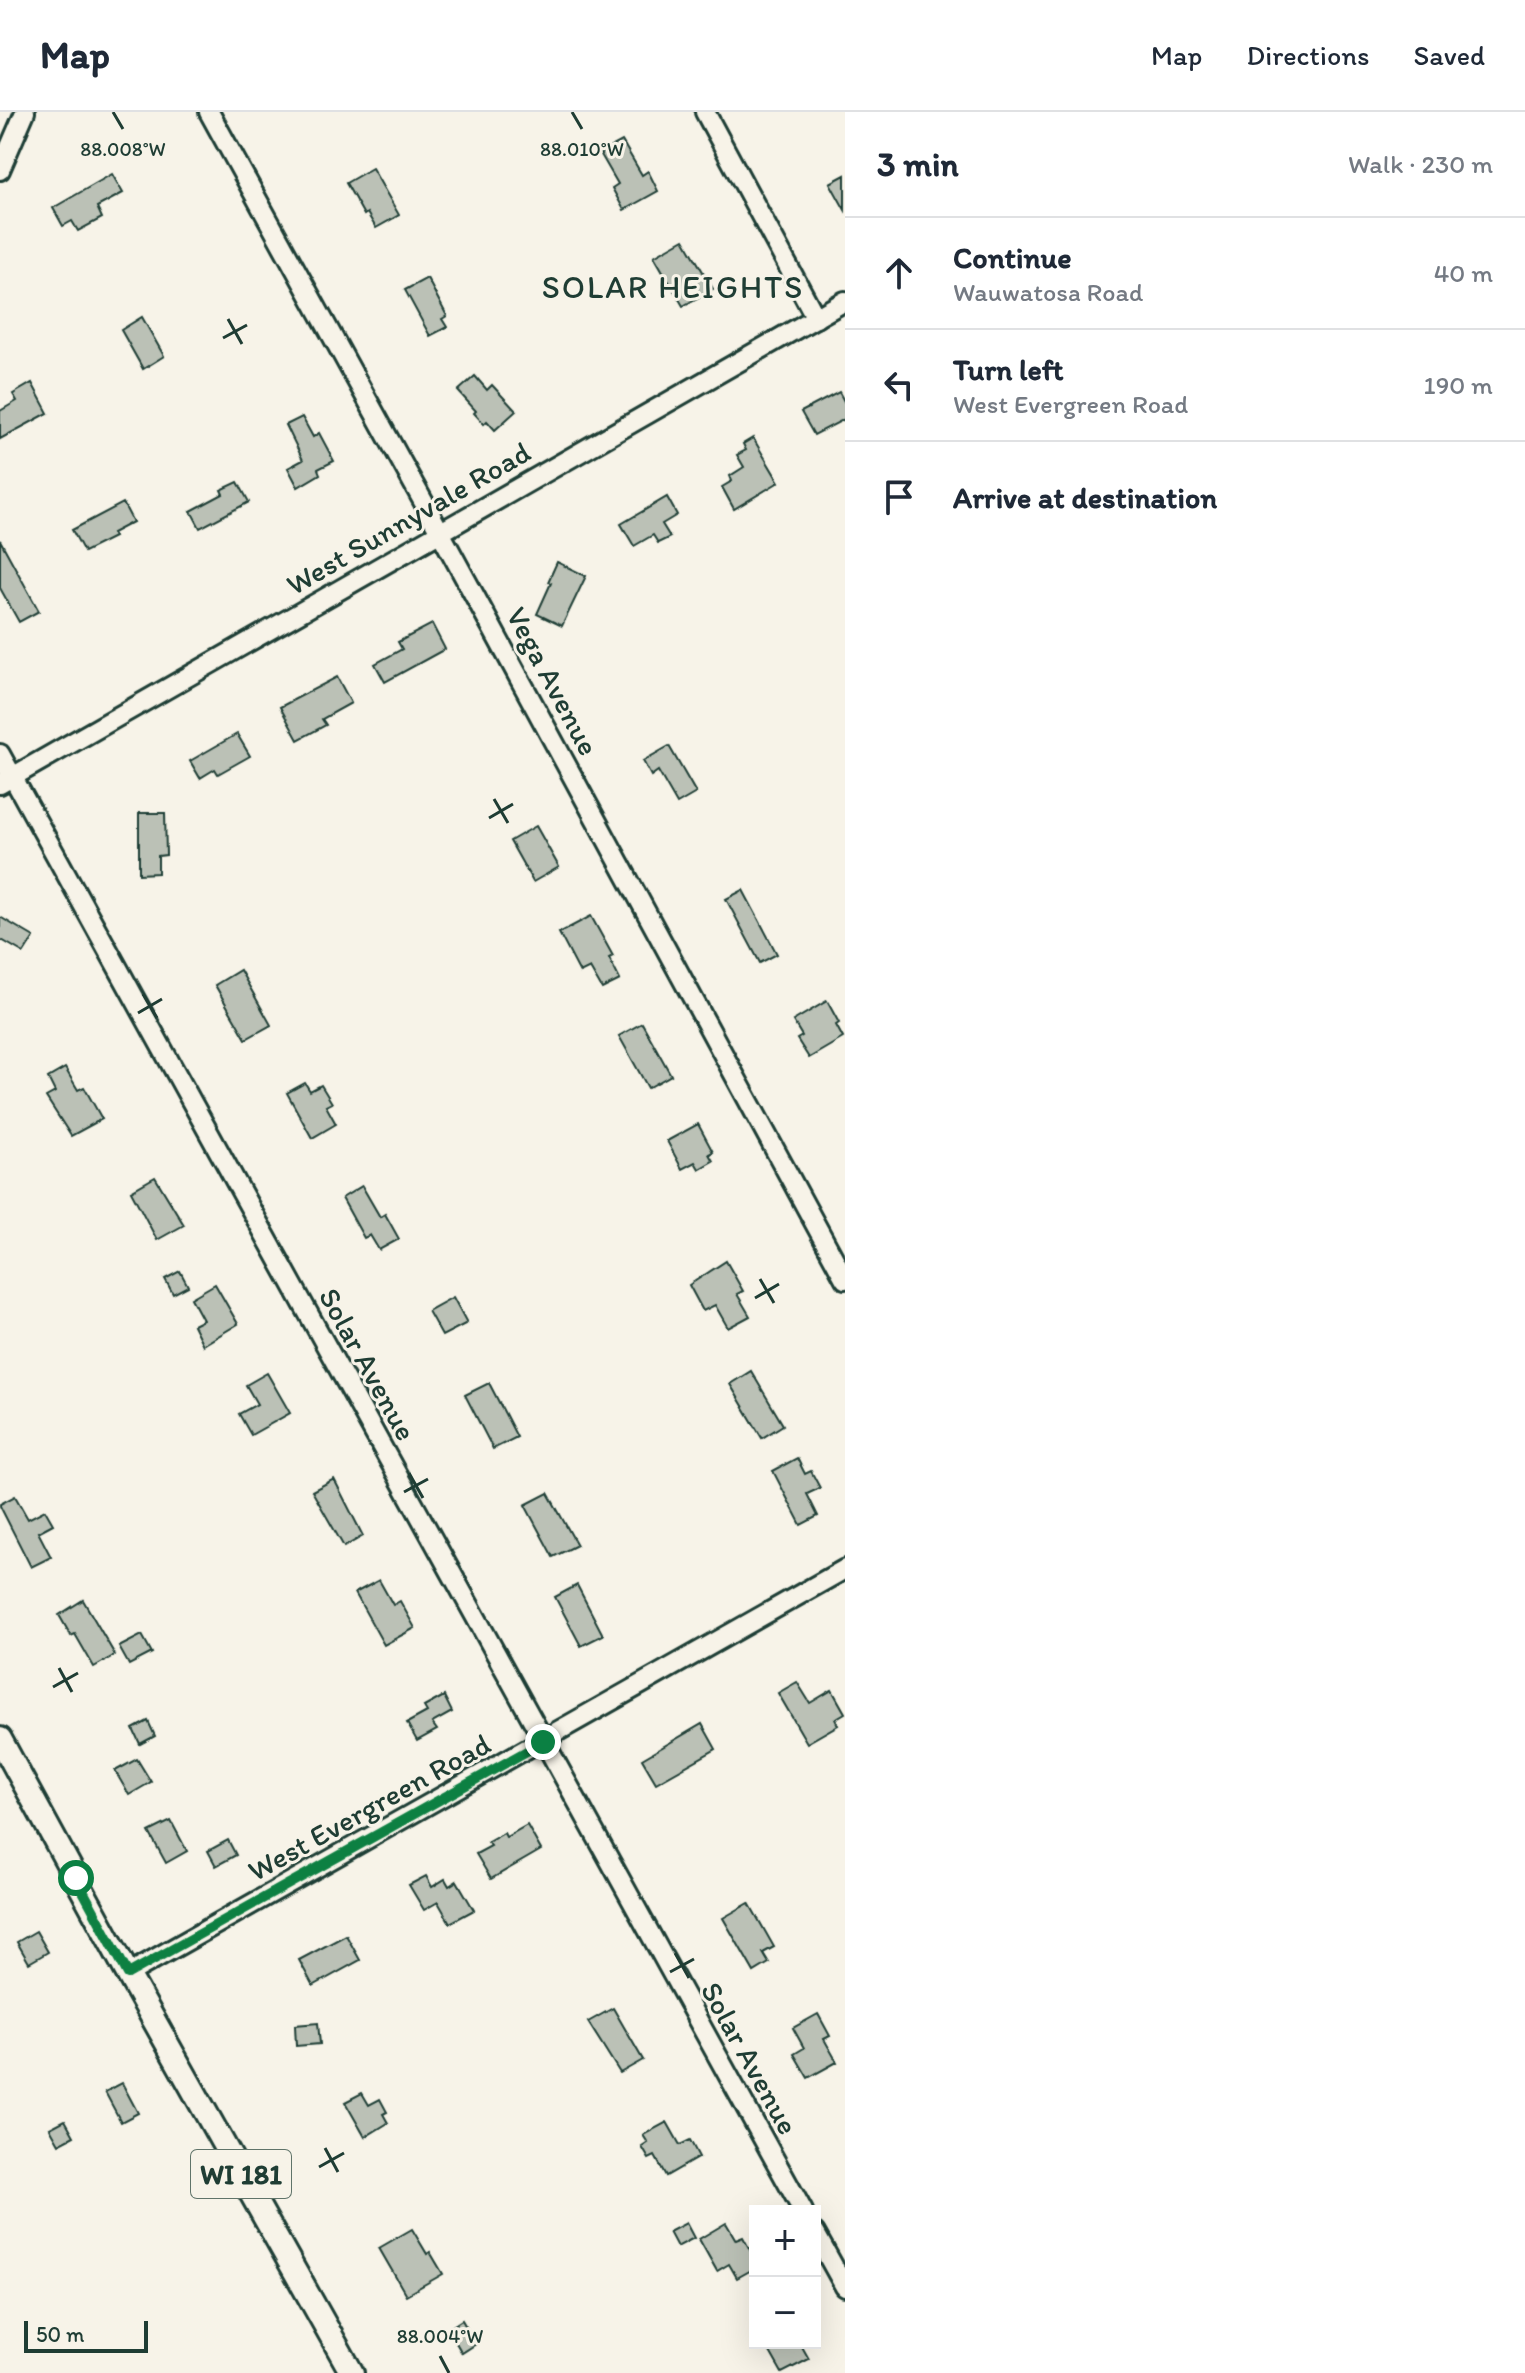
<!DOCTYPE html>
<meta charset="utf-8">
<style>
body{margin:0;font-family:Itim,sans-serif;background:#f6f6f7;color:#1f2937}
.controls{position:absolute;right:24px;bottom:24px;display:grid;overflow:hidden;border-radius:0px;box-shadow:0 8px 32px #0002}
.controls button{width:72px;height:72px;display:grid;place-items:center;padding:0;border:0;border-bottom:2px solid #e0e1e3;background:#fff;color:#1f2937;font:40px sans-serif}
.scale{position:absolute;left:24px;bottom:20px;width:124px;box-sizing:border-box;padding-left:8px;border:4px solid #1f3d34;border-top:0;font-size:22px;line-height:28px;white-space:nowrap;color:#1f3d34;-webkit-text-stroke:6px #f7f3e8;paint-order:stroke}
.stop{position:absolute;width:24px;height:24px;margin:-18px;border:6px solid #0b8043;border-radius:50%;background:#fff}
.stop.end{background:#0b8043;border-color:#fff;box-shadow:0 2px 8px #0008}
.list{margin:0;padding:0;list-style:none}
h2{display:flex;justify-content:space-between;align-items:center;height:104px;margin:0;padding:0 32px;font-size:34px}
h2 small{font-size:26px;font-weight:400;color:#747a83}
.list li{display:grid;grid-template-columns:52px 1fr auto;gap:24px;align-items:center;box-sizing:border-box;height:112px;padding:0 32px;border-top:2px solid #e0e1e3}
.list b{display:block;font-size:30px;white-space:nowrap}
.list p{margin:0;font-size:26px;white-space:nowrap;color:#747a83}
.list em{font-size:26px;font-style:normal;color:#747a83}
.icon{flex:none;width:44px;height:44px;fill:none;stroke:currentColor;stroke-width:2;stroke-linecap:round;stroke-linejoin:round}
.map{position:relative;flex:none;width:845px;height:2261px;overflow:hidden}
header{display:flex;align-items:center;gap:48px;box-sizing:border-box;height:112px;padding:0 40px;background:#fff;border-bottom:2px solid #e0e1e3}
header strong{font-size:38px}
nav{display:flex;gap:44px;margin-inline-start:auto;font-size:28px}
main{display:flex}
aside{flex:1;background:#fff}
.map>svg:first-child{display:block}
</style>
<header>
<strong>Map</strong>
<nav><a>Map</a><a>Directions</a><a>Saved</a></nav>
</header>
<main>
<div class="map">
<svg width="845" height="2261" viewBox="0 0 845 2261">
<rect width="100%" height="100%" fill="#f7f3e8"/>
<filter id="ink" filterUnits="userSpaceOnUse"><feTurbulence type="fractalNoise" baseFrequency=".0125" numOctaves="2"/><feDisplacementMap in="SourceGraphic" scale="16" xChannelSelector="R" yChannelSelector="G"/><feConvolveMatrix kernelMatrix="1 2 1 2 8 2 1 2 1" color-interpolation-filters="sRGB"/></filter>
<g filter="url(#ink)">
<g fill="#bbc1b6" stroke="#1f3d34" stroke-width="2">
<polygon points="622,29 642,63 648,59 658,79 624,98 612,76 618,72 600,41"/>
<polygon points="372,56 399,103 376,116 367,101 364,103 346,71"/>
<polygon points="112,62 123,81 97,95 102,106 78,119 72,109 63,114 53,96"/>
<polygon points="845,63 845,98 830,71"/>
<polygon points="684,127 713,177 683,194 654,144"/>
<polygon points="427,166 447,204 442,207 447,215 430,224 405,178"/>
<polygon points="142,205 164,244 143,257 121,218"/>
<polygon points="475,264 487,278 492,273 516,299 495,318 487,309 484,312 474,301 476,299 458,279"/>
<polygon points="32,271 48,301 0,327 0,299 17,289 13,282"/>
<polygon points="839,280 845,291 845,307 814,323 801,300"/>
<polygon points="302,305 313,325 319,321 334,349 318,357 320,362 298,375 288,356 303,348 286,313"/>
<polygon points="753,326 779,370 734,397 722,375 732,369 730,364 744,355 737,343 746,338 743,332"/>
<polygon points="238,370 249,390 200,416 191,399 223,382 221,378"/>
<polygon points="667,385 677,403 662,412 670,425 658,431 653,423 634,434 621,412"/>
<polygon points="123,391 133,410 112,421 114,425 84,440 72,418"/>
<polygon points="0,428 39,499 19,510 0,476"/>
<polygon points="557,450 586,464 562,514 537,502 551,471 548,470"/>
<polygon points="432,512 445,537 385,570 375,552 402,537 398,530"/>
<polygon points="337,565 351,591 322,607 326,613 298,628 280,595"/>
<polygon points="237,622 250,644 218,662 215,657 200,666 190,649"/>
<polygon points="669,634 696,681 677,692 658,659 651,664 643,649"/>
<polygon points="139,701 165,701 166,743 158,744 158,761 139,762"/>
<polygon points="536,714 559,755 533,770 510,729"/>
<polygon points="743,778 777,842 760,851 726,787"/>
<polygon points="591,804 613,844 609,846 620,868 602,877 590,856 580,861 559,821"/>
<polygon points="0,805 34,825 24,841 0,827"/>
<polygon points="240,858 271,913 246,927 215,873"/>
<polygon points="827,889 839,911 836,913 843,926 809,946 797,927 802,924 793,909"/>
<polygon points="642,911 671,963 648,976 619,924"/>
<polygon points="65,956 78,978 84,975 102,1007 71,1024 46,985 55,980 48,966"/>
<polygon points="305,971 310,979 321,973 332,991 326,994 336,1012 312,1026 287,981"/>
<polygon points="698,1012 713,1040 709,1042 713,1049 699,1057 695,1050 682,1057 667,1029"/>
<polygon points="155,1065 184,1113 157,1128 131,1079"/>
<polygon points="362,1074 380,1105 385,1102 399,1127 379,1138 370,1123 364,1126 342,1086"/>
<polygon points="726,1149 743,1179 737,1182 750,1204 728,1216 715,1193 703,1199 689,1173"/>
<polygon points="180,1159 188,1174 173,1182 165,1167"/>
<polygon points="215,1172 238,1212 203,1233 193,1213 203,1208 191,1186"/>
<polygon points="453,1185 467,1211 442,1224 428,1199"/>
<polygon points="751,1259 783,1313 762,1326 730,1272"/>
<polygon points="267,1261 290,1301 251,1323 239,1302 257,1292 246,1273"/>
<polygon points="489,1271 517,1325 493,1337 465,1283"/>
<polygon points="797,1346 805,1362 811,1359 820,1376 807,1382 818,1404 801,1413 773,1359"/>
<polygon points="334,1367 363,1424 344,1435 312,1379"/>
<polygon points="548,1381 577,1433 553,1445 525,1393"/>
<polygon points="15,1384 28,1407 45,1398 53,1412 38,1420 51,1445 31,1455 0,1394 0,1392"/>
<polygon points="379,1468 393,1493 400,1489 415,1516 384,1533 355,1481"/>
<polygon points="577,1473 603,1523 581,1534 555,1485"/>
<polygon points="83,1488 115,1543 94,1555 75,1522 71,1524 59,1503"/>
<polygon points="142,1523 152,1541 129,1553 119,1535"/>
<polygon points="797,1570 810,1591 832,1578 845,1601 835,1607 838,1613 807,1631 778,1581"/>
<polygon points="444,1584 452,1600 432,1611 437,1618 417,1629 407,1611 427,1600 424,1595"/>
<polygon points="148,1609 155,1624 140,1632 133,1617"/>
<polygon points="702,1612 716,1637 656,1671 642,1647"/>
<polygon points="137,1647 151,1670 129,1683 115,1659"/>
<polygon points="171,1709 187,1739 166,1751 149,1720"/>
<polygon points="527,1713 541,1738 491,1767 476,1742 491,1734 488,1730 504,1721 506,1725"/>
<polygon points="228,1728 236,1743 216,1754 208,1739"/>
<polygon points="426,1764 432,1775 445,1767 449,1774 457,1769 474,1798 450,1811 438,1790 424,1798 409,1773"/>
<polygon points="749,1791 774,1835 763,1841 769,1851 754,1860 723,1806"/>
<polygon points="36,1819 48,1840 29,1851 17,1830"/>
<polygon points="346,1823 360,1848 313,1874 299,1848"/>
<polygon points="613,1896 643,1948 620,1961 588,1910"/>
<polygon points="818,1902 830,1924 824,1927 837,1950 808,1966 794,1942 804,1936 793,1916"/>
<polygon points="318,1911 320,1932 296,1934 295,1913"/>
<polygon points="122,1971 138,2001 121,2010 105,1980"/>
<polygon points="362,1981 369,1993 380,1987 387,2000 383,2002 388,2011 365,2025 345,1990"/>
<polygon points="65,2008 74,2024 59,2032 50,2016"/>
<polygon points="667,2010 680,2033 690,2028 699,2045 666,2064 655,2044 649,2047 642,2035 648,2031 643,2023"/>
<polygon points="686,2111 694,2126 677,2135 669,2120"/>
<polygon points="726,2111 736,2128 743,2125 755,2147 755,2156 737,2166 729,2152 717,2159 699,2127"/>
<polygon points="412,2117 427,2142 430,2140 443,2162 406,2183 379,2136"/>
<polygon points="462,2208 476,2232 462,2241 448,2217"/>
<polygon points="765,2231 800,2231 809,2247 782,2261"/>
</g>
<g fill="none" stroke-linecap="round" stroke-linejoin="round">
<g stroke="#1f3d34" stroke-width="24">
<g id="minor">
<polyline points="209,0 440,420 845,1167"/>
<polyline points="705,0 816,206"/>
<polyline points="0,58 25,0"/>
<polyline points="0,642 803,2099"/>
<polyline points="0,672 845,189"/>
<polyline points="128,1862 845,1457"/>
<polyline points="815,2121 845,2175"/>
</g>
</g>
<g stroke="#1f3d34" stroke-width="28">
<polyline id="major" points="0,1627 128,1862 352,2261"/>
</g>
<use href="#minor" stroke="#f7f3e8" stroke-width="18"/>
<use href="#major" stroke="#f7f3e8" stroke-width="22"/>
</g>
</g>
<g fill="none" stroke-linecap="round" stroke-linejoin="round" filter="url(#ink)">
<polyline stroke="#0b8043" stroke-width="10" points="76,1766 128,1862 543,1630"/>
</g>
<path fill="none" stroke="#1f3d34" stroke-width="3" d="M113 0 123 17M572 0 582 17M228 207 242 232M223 226 247 213M494 687 508 711M489 706 513 692M143 882 157 906M138 901 162 887M760 1167 774 1191M755 1186 779 1172M409 1361 423 1386M404 1380 428 1367M59 1556 72 1580M53 1575 78 1561M675 1841 689 1866M670 1860 694 1847M325 2036 338 2060M319 2055 344 2041M440 2244 449 2261"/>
<g text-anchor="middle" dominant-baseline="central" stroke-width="6" stroke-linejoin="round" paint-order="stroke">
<rect fill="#f7f3e8" stroke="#60746a" stroke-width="2" x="191" y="2038" width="100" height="48" rx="6"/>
<g font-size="28" font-weight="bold" fill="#1f3d34">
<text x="241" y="2062">WI 181</text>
</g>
<g font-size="30" fill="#1f3d34" stroke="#f7f3e8">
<text transform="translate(408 406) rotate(-30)">West Sunnyvale Road</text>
<text transform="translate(553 569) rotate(62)">Vega Avenue</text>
<text transform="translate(368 1252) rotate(61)">Solar Avenue</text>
<text transform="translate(369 1695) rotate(-29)">West Evergreen Road</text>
<text transform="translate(750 1946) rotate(61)">Solar Avenue</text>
</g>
<g font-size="32" letter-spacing="2" fill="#1f3d34" stroke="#f7f3e8">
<text x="673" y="175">SOLAR HEIGHTS</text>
</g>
</g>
<g font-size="20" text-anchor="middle" fill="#1f3d34" stroke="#f7f3e8" stroke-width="6" stroke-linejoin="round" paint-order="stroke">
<text x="123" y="44">88.008°W</text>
<text x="582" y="44">88.010°W</text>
<text x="440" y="2231">88.004°W</text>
</g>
</svg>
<div class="controls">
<button>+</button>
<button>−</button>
</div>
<div class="scale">50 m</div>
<div class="stop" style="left:76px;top:1766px"></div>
<div class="stop end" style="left:543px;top:1630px"></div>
</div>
<aside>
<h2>3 min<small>Walk · 230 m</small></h2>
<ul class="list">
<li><svg class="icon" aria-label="ahead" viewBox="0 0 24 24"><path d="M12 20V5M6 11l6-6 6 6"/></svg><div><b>Continue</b><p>Wauwatosa Road</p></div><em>40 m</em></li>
<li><svg class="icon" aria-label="left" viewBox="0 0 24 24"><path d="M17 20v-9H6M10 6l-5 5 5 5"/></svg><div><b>Turn left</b><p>West Evergreen Road</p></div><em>190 m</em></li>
<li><svg class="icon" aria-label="arrive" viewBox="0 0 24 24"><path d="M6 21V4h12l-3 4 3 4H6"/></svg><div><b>Arrive at destination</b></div></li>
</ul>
</aside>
</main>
